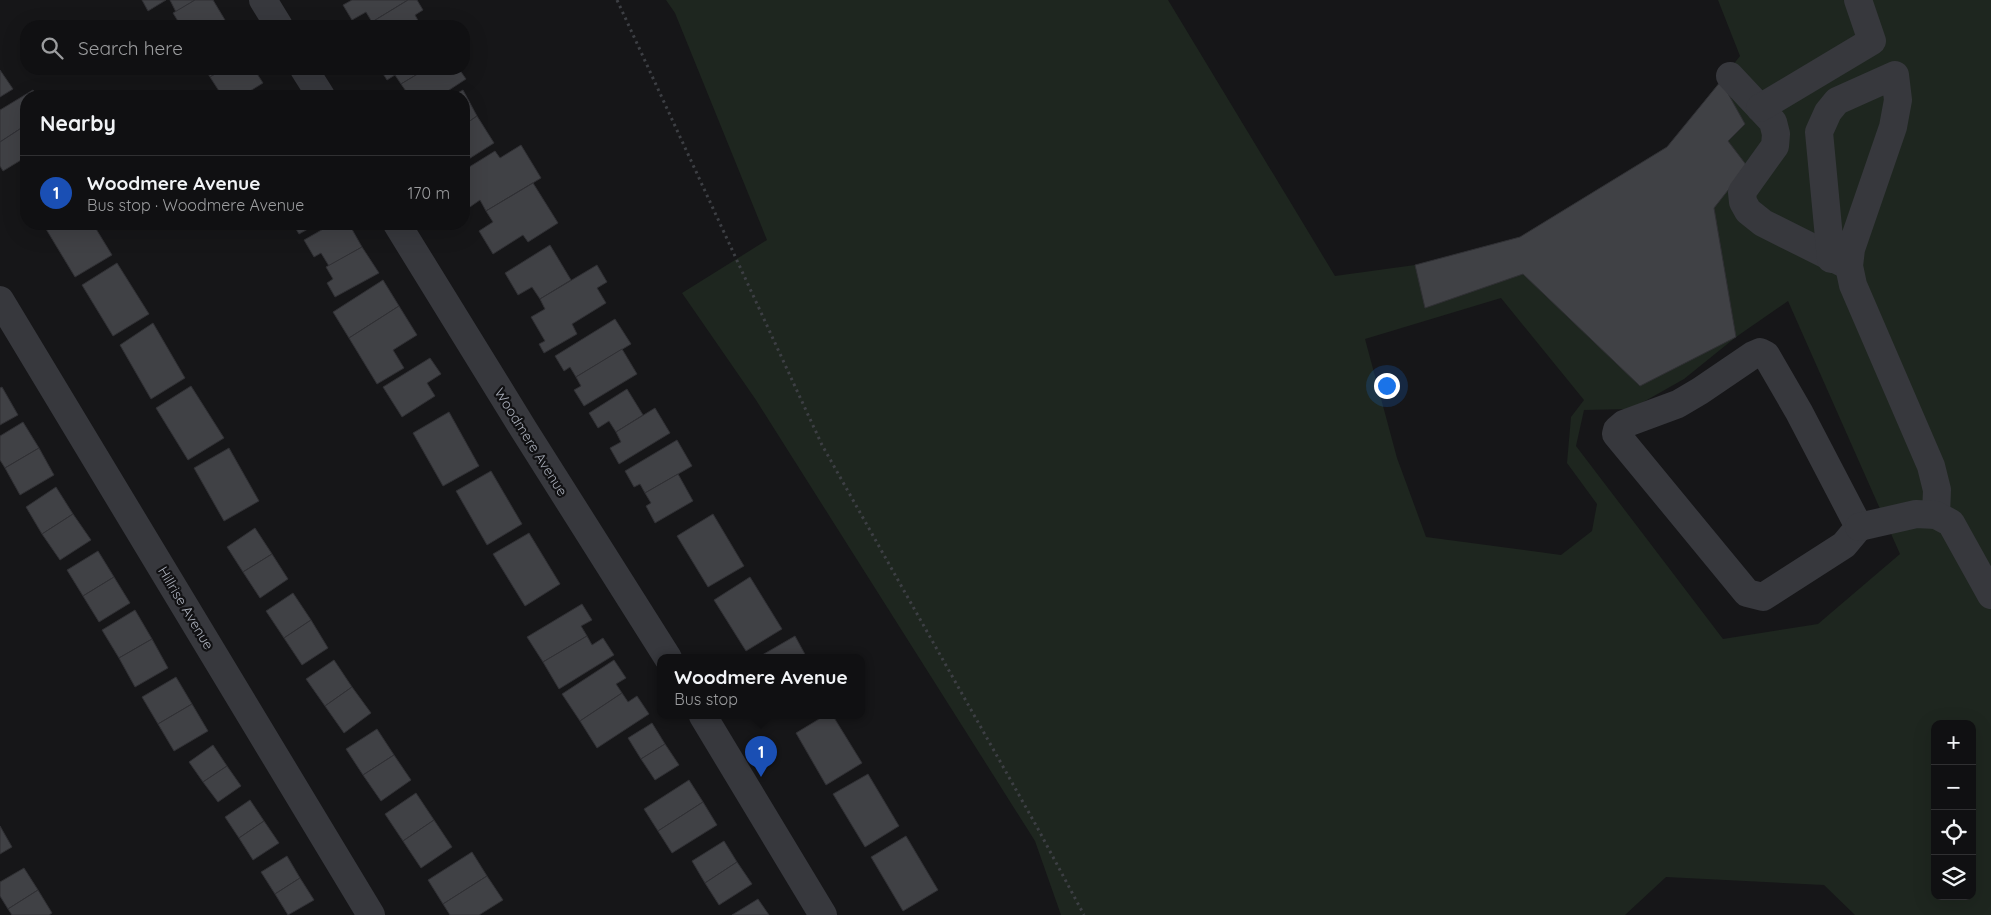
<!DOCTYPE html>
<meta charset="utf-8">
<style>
body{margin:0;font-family:Quicksand,sans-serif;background:#1e1e20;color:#f1f3f6}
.controls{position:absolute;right:15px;bottom:15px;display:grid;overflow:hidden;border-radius:10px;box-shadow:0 5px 20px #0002}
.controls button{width:45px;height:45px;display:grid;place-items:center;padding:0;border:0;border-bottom:1px solid #303032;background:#101012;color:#f1f3f6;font:25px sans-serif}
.you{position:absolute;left:1386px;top:385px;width:18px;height:18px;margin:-12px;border:4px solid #fff;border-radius:50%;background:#1a73e8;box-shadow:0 0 0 8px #1a73e833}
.badge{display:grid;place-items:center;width:32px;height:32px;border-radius:50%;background:#2563eb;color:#fff;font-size:16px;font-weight:700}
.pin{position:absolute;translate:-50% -41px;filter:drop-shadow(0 1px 2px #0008)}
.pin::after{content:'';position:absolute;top:26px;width:18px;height:15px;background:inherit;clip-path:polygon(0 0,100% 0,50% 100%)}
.popup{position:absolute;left:657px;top:654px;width:208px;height:65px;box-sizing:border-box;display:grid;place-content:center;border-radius:10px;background:#101012;filter:drop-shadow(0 1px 4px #0005);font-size:16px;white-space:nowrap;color:#9c9d9f}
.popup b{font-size:19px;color:#f1f3f6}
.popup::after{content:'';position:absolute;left:50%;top:100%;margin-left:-10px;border:10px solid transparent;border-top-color:#101012}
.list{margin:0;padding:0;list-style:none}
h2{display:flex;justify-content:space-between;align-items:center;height:65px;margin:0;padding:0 20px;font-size:21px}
h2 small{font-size:16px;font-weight:400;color:#9c9d9f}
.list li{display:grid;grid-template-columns:32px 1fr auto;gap:15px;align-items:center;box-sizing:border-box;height:75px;padding:0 20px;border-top:1px solid #303032}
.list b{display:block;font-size:19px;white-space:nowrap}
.list p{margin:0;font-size:16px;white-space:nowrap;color:#9c9d9f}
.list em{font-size:16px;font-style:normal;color:#9c9d9f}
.icon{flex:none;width:28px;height:28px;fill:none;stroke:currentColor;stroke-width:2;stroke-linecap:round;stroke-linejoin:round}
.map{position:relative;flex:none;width:1991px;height:915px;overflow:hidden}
.search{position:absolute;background:#101012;box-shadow:0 5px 20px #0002;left:20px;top:20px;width:450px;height:55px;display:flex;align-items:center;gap:12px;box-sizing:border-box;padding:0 18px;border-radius:20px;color:#9c9d9f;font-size:19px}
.panel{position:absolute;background:#101012;box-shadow:0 5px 20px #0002;left:20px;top:90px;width:450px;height:140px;border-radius:20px}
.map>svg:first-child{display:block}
</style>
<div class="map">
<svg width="1991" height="915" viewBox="0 0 1991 915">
<rect width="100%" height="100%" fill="#161618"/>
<path fill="#1e261f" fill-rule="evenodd" d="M666 0H1168L1335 276 1415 265 1520 237 1670 145 1740 56 1718 0H1991V915H1855L1824 885 1666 877 1625 915H1061L1035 841 756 400 682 293 767 240 675 13ZM1501 298 1584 400 1571 417 1567 463 1597 504 1592 531 1561 555 1426 537 1397 458 1365 339ZM1788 301 1900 554 1818 624 1723 639 1576 446 1584 410 1631 409 1684 379 1736 337ZM1935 724H1972V896H1935Z"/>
<g fill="#404145" stroke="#303034">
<polygon points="142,0 166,0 148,11"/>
<polygon points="170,0 195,0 176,12"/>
<polygon points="195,0 213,0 225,20 215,26 181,26 173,13"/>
<polygon points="352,0 408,0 372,22 366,12 352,20 343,5"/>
<polygon points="408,0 417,0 423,10 415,15 421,26 375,26 372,22"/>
<polygon points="205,69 224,69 210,77"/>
<polygon points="224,69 254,69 263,83 242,96 214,96 213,95 219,91 210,77"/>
<polygon points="380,69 426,69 401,84 395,75 387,80"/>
<polygon points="426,69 459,69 466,79 440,96 405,96 408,94 401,84"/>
<polygon points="0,70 13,89 0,97"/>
<polygon points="1721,81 1745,124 1728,141 1747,166 1714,208 1736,337 1640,386 1523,274 1425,308 1415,265 1520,237 1667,147"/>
<polygon points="33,90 37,96 26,96 26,125 0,142 0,110"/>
<polygon points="463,90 477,116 464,125 464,96 452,96"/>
<polygon points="477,116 494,143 464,162 464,125"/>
<polygon points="26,125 26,157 3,171 0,166 0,142"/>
<polygon points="521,145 541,178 486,211 480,200 467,209 464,204 464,166 466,169 495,151 500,158"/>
<polygon points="533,183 558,223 528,242 523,235 493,254 479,231 493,222 486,211"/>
<polygon points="43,224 93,224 112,255 75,277"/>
<polygon points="293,224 317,224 299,234"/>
<polygon points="332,224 349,224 362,247 329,266 321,253 314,257 304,240"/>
<polygon points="550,245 571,280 540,299 532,287 518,295 505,273"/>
<polygon points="362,247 379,273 335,297 327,283 333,279 326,267"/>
<polygon points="117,263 149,314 113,336 82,285"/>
<polygon points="597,265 607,282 597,288 606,303 572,324 577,334 544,353 539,344 545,341 531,317 545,309 540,299"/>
<polygon points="383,280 399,306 349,338 333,312"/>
<polygon points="399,306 417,335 393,350 404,368 377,384 349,338"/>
<polygon points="615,319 631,344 576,377 570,367 564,371 555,356"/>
<polygon points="153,323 185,378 151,399 120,345"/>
<polygon points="622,349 637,374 584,406 574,390 581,386 576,377"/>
<polygon points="430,358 441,374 427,383 435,396 402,417 383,387"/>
<polygon points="191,386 224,438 188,460 156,408"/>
<polygon points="2,387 18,415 0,425 0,388"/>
<polygon points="627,389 643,415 616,432 609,421 598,428 589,413"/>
<polygon points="655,408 670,433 619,464 610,448 621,442 616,432"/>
<polygon points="449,412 479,466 443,486 413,433"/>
<polygon points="23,422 39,448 5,468 0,460 0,436"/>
<polygon points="677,440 692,466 645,493 640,484 634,487 625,471"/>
<polygon points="39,448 54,475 20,495 5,468"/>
<polygon points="229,448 259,501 224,521 194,468"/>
<polygon points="491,471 522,524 487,545 456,491"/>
<polygon points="678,474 693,501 655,523 646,506 651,503 645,493"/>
<polygon points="56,487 73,514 42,534 26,507"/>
<polygon points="73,514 91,540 60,560 42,534"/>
<polygon points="713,514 744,566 708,587 677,536"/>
<polygon points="255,528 272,554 243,572 227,547"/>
<polygon points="529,533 560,584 525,606 493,554"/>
<polygon points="98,551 114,577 83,596 67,570"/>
<polygon points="272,554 288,579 260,598 243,572"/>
<polygon points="114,577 130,603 99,622 83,596"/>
<polygon points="750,577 782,629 746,651 714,600"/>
<polygon points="293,593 311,620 284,638 266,611"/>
<polygon points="582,604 592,620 581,626 587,636 543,662 527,637"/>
<polygon points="135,610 152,639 119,658 102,630"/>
<polygon points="311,620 328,648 302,665 284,638"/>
<polygon points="587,636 592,645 603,638 614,655 559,689 543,662"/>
<polygon points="795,636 807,658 757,658"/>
<polygon points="152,639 168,668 135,687 119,658"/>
<polygon points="334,660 352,687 325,706 306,679"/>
<polygon points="614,660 626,678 616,684 622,693 580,721 562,694"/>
<polygon points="176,677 192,704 158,724 142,697"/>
<polygon points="352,687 371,713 344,733 325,706"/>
<polygon points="622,693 628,702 637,696 649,714 597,748 580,721"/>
<polygon points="192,704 208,731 174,751 158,724"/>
<polygon points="824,716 833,716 862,763 826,785 796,733"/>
<polygon points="652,723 665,744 641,759 628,738"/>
<polygon points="377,729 394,755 363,775 346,749"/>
<polygon points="665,744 679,765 655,780 641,759"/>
<polygon points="213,745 227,766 203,782 189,762"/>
<polygon points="394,755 411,780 381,801 363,775"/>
<polygon points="227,766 241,786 218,802 203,782"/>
<polygon points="868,774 899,826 865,847 833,794"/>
<polygon points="689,780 703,802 658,831 644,809"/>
<polygon points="416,793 434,820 403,841 385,814"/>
<polygon points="250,800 264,821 239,838 225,817"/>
<polygon points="703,802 717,825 672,853 658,831"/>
<polygon points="434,820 452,847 421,868 403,841"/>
<polygon points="264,821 279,843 253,860 239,838"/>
<polygon points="0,826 12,847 0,854"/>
<polygon points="906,836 938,890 903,911 871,857"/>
<polygon points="724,841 737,862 705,883 692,861"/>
<polygon points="472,852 487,876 443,904 428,880"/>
<polygon points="287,856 300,878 275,894 261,872"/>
<polygon points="737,862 752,884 719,905 705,883"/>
<polygon points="24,868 38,890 8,909 0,896 0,882"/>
<polygon points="487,876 503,900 479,915 450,915 443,904"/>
<polygon points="300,878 314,900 288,915 275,894"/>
<polygon points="38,890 52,913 49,915 12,915 8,909"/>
<polygon points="758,899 769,915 732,915"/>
</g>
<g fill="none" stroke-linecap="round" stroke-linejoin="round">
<polyline stroke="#3d3f44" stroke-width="3" stroke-dasharray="2.5 4" stroke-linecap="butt" points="617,0 822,445 1037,827 1084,915"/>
<g stroke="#37383d" stroke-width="28">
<polyline points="263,0 279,26"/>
<polyline points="304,69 321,96"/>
<polyline points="1730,76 1773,122 1776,134 1775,146 1742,192 1743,202 1748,211 1763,223 1845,264"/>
<polyline points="1760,108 1872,41 1858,0"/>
<polyline points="397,224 524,430 668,658"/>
<polyline points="1831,259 1819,132 1828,112 1837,101 1895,75 1898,100 1893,127 1851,249 1849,266 1853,285 1931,466 1937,490 1936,515"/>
<polyline points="0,300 371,915"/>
<polygon points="1760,352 1766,355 1799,412 1859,527 1844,545 1763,597 1747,593 1616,434 1617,430 1624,424 1678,404 1700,391 1753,355"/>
<polyline points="1859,527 1916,514 1936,515 1951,523 1991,595"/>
<polyline points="703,716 823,915"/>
</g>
</g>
<g text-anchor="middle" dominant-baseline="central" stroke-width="4.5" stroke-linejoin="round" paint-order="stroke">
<g font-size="14" fill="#a8adb8" stroke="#111113">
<text transform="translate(531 442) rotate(58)">Woodmere Avenue</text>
<text transform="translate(186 608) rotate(59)">Hillrise Avenue</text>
</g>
</g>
</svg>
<div class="controls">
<button>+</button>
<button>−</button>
<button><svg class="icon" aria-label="locate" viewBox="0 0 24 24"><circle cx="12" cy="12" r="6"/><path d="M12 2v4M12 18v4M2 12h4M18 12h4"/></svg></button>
<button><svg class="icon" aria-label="layers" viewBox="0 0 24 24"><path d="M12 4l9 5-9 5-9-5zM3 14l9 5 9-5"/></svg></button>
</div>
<div class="you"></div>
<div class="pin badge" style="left:761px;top:777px;background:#1a4fb4">1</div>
<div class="popup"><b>Woodmere Avenue</b>Bus stop</div>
<div class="search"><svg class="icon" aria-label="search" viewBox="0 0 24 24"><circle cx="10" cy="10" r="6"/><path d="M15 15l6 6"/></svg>Search here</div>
<section class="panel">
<h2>Nearby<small></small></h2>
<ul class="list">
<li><span class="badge" style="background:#1a4fb4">1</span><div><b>Woodmere Avenue</b><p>Bus stop · Woodmere Avenue</p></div><em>170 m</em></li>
</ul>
</section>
</div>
